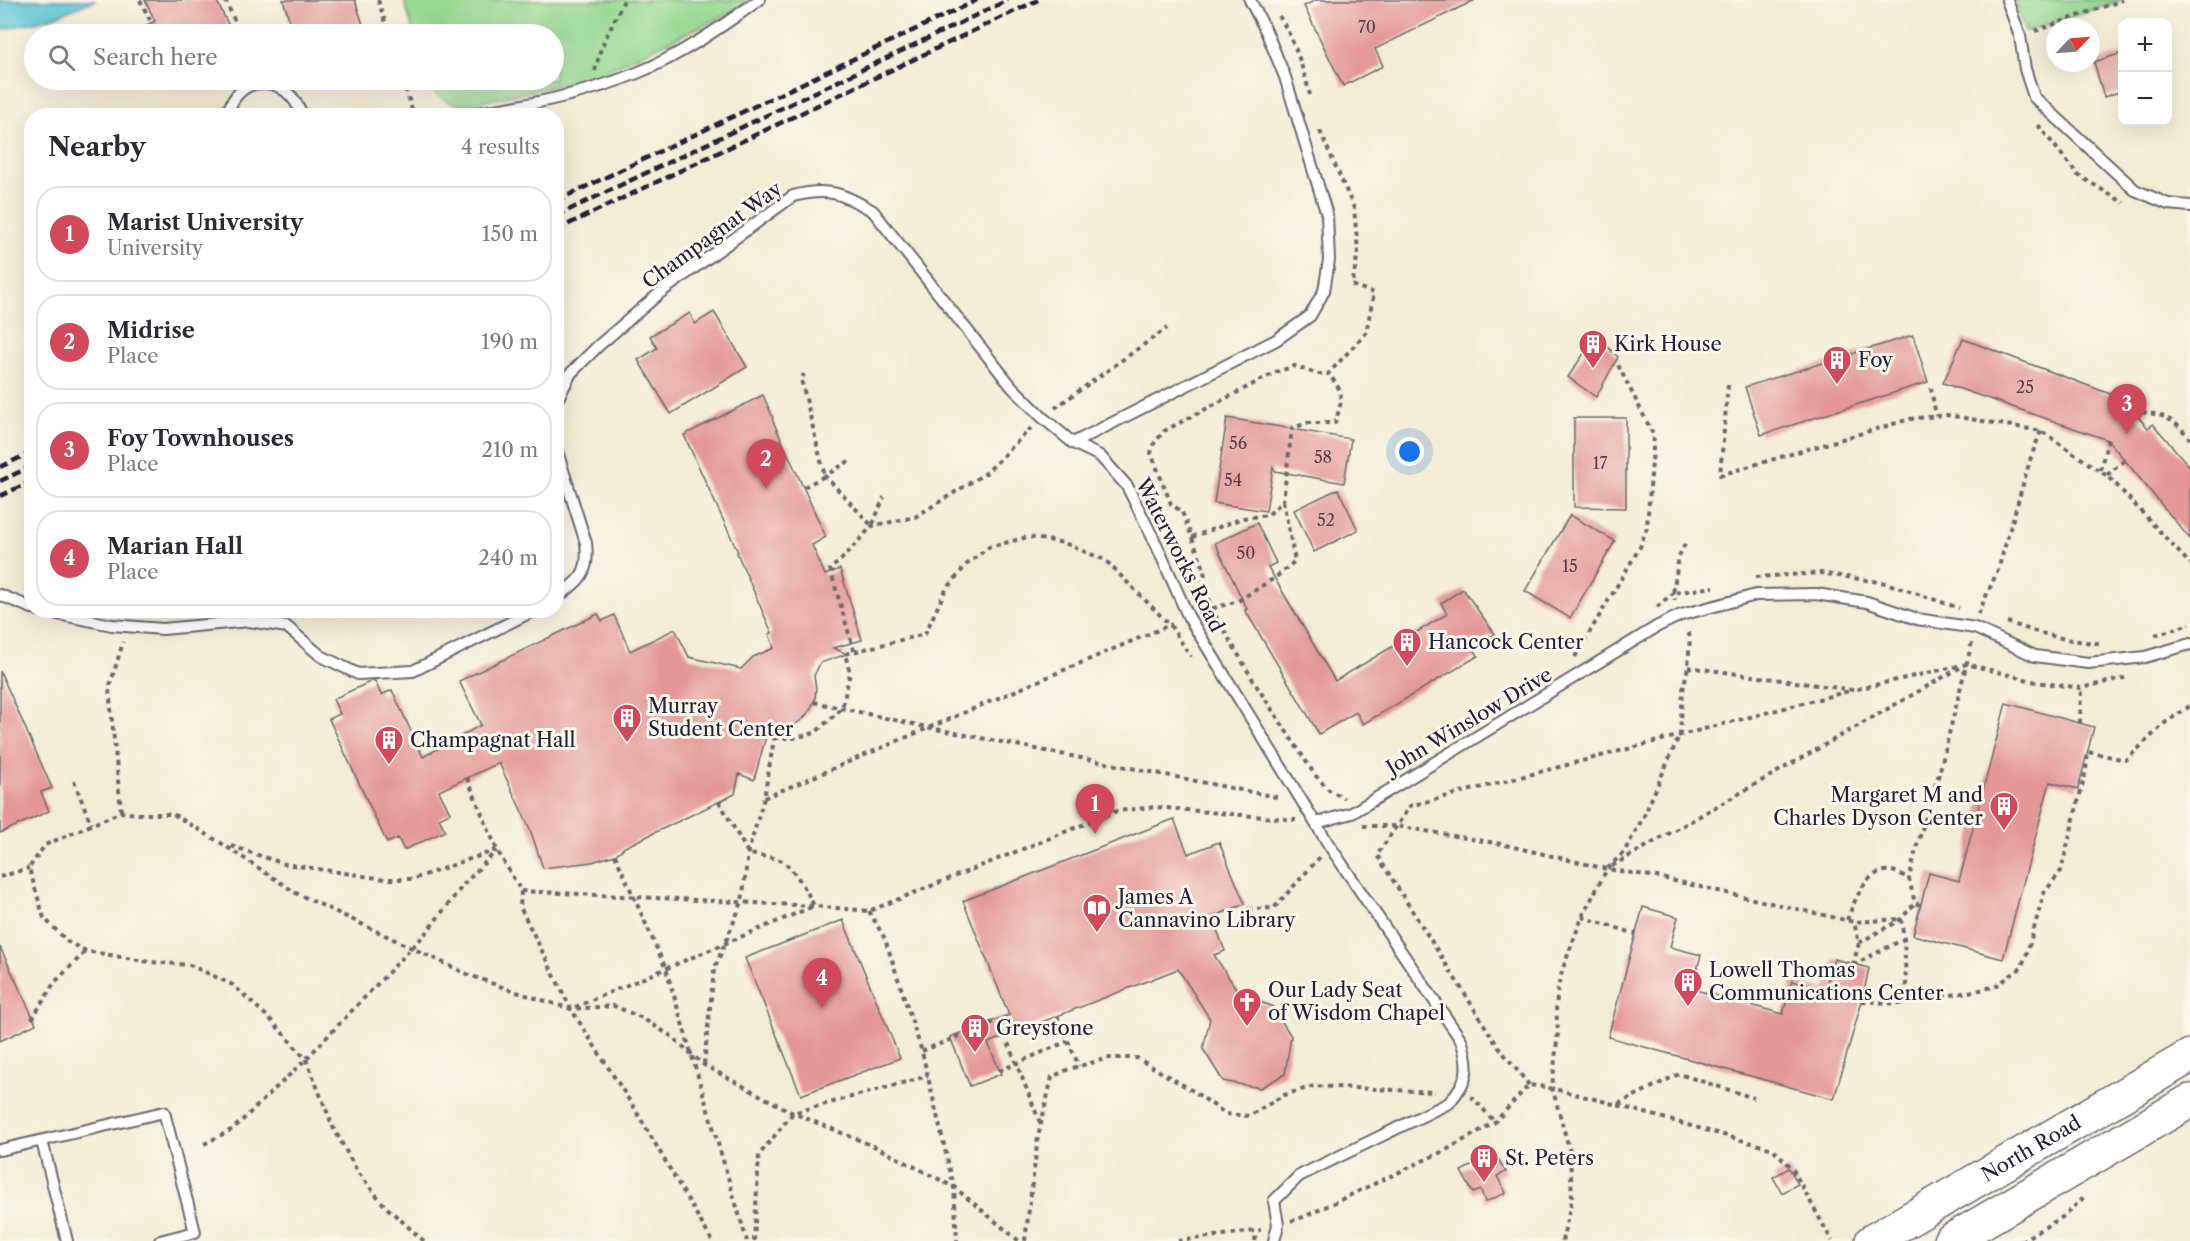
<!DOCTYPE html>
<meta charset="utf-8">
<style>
body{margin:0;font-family:"Libre Caslon Text",serif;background:#f2f2f3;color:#2b2b33}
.controls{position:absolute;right:18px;top:18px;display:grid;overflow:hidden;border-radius:12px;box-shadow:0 6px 24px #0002}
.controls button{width:54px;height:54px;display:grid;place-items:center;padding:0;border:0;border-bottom:2px solid #e1e1e2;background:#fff;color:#2b2b33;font:30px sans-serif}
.compass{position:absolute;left:2046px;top:18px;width:54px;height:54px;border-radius:50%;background:#fff;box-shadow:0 6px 24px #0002;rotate:65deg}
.you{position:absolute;left:1410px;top:452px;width:21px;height:21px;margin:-15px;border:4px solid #fff;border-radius:50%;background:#1a73e8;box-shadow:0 0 0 9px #1a73e833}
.badge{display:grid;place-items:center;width:39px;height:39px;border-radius:50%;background:#d1495b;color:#fff;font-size:20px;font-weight:700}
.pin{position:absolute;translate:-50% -50px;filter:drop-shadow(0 2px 3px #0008)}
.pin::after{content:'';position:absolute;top:32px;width:21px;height:18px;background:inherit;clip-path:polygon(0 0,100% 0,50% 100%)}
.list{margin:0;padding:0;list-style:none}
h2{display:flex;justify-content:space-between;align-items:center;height:78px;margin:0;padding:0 24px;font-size:26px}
h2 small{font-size:20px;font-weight:400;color:#7c7c81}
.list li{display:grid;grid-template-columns:39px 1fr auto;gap:18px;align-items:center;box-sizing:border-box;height:96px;margin:0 12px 12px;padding:0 12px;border:2px solid #e1e1e2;border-radius:24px}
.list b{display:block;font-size:22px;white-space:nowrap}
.list p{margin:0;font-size:20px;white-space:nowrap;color:#7c7c81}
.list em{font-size:20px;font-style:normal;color:#7c7c81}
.icon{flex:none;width:33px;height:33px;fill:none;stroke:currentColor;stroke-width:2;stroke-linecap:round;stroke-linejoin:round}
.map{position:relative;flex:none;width:2190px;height:1241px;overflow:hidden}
.search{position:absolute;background:#fff;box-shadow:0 6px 24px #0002;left:24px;top:24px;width:540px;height:66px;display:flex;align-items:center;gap:15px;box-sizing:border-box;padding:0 21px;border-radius:33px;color:#7c7c81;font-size:22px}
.panel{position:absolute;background:#fff;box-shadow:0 6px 24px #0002;left:24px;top:108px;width:540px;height:510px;border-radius:24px}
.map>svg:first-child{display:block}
</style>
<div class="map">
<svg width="2190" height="1241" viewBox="0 0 2190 1241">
<rect width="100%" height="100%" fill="#fbf7ec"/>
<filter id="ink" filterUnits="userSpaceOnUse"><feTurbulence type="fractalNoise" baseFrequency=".0167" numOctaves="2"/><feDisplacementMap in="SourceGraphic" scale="12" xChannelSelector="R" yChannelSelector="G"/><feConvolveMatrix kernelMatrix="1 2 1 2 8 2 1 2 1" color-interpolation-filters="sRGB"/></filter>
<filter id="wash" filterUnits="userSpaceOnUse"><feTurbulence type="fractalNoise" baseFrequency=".008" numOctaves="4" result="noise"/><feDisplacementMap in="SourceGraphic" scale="24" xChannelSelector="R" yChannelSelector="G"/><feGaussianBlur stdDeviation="1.35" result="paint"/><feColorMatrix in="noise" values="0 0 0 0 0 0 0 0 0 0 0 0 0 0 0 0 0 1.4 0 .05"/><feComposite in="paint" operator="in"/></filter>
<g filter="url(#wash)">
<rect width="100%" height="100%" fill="#f3ecd5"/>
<g fill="#96d991" stroke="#5c7e66" stroke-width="1.5">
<path d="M404 0H752L736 10 588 79 461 106C446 101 432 96 427 80H554V34H414Z"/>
<polygon points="2015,0 2123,0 2025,32"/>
</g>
<polygon fill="#5ac4d5" stroke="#3e7388" stroke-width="1.5" points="0,0 96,0 51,18 0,30"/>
<g id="blocks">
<g fill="#e49796">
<polygon points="145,0 216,0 233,34 128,34 155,21"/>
<polygon points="283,0 355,0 366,34 294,34"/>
<polygon points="1316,0 1475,0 1375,49 1383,66 1343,86 1304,6"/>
<polygon points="2122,53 2122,91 2104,97 2094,62"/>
<polygon points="714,312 747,367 671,414 638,360 657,348 650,336 690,313 695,324"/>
<polygon points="1913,335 1928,382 1761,435 1745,387"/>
<polygon points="1596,336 1618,357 1596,397 1568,377"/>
<polygon points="1963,339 2121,398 2148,428 2153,424 2190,467 2190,539 2108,440 1943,383"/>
<polygon points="763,395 773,418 772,419 826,537 812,545 825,575 840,569 862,640 833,648 847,654 820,663 814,676 816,688 815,699 810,710 803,719 794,725 783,729 768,729 754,780 739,774 735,794 625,847 615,855 592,862 543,868 530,829 499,763 439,791 450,813 439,818 445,831 404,850 398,838 387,843 329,719 340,714 333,699 372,681 375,681 381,695 392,690 423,757 481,725 459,681 598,614 602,621 614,615 630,651 675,629 689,657 741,669 753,657 774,648 769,634 772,633 737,553 738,552 684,435"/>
<polygon points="1227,418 1351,439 1344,483 1275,471 1273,467 1266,511 1214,503"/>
<polygon points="1574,418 1626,418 1626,508 1574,507"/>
<polygon points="1338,489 1358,530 1314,552 1294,510"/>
<polygon points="1570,515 1615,541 1570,618 1525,591"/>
<polygon points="1257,523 1276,563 1268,567 1335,681 1447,614 1441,603 1463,589 1495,634 1473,647 1478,656 1363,724 1356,712 1319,734 1245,610 1247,609 1215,543"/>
<polygon points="0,671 52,788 41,792 49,811 0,833"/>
<polygon points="2006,703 2094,727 2078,789 2050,782 2003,959 1913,935 1929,873 1959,881"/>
<polygon points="1174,819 1188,854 1219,842 1245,904 1212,917 1225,951 1214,955 1241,996 1272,1006 1291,1036 1285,1074 1260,1088 1223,1081 1203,1049 1210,1019 1178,969 988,1043 1001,1074 970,1086 950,1037 1009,1015 963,901"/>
<polygon points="1643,907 1678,917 1670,947 1701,955 1692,989 1783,1014 1792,981 1825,990 1834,959 1869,968 1862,1001 1834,1099 1608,1037"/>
<polygon points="843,920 900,1058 801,1095 745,958"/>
<polygon points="0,947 36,1024 0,1041"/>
<polygon points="1495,1154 1506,1172 1497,1176 1506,1193 1485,1202 1481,1190 1473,1193 1461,1171"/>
<polygon points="1789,1168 1798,1184 1782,1193 1773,1177"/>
</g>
</g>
</g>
<g filter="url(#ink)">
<use href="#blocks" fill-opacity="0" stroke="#6b6971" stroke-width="1.5"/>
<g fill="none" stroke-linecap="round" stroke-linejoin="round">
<g stroke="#6b6971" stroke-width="14">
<g id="lane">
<polyline points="2007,0 2020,36 2025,69 2034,97 2135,190 2168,204 2190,206"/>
<path d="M227 116C237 71 289 73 302 116"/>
<path d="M459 116C521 106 578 97 637 73 680 56 721 27 759 0"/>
<path d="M556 402 571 373 598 346 661 292 793 196C828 187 842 193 873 211L1012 387 1042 417 1073 443 1100 456 1127 486 1157 546 1188 616 1329 845 1461 1040C1471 1069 1468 1080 1449 1103L1299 1176 1274 1201 1278 1225 1274 1241"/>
<polyline points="1073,443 1276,340 1310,316 1324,291 1329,260 1327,215 1285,77 1266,31 1250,0"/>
<path d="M556 448 586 543C590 574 579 581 556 598"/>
<polyline points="0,595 32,608"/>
<polyline points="38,610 112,625 163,629 249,621 287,627 321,656 358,674 413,671 535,610"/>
<polyline points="1316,823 1352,813 1658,626 1681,615 1756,595 1816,594 1867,602 1917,619 1975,628 2035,656 2088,663 2145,657 2190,644"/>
<polyline points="42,1141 67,1241"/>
<polyline points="0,1150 164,1112 195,1232 160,1241"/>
</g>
</g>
<g stroke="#6b6971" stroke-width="36">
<g id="highway">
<path id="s1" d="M1872 1241 2190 1056"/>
<polyline points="1950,1241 2190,1101"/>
</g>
</g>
<g stroke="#6b6971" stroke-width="4" stroke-dasharray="4.5 4.5" stroke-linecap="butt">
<polyline points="140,0 157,34"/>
<polyline points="225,0 241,34"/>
<polyline points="378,0 389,34"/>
<path d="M1279 16C1294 39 1303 68 1310 95"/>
<polyline points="2035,31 2123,0"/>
<polyline points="595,71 601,48 624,0"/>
<polyline points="179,80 181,80"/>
<polyline points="403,80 414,116"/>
<polyline points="2038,125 2078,175 2124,203"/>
<polyline points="1320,131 1354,208 1358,252 1352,285 1374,293 1366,333 1328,374 1317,374 1295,366 1276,372 1164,431 1153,445 1151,453 1171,504 1182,512 1203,566 1211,608 1256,685 1315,775 1329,790 1344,798"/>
<polyline points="1728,385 1720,475 1910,419 1947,415 2041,431 2110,478 2190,564"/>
<polyline points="1931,388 1936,416"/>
<polyline points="1055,408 1167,328"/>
<path d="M2133 411C2161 414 2172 416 2190 439"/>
<polyline points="849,461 825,476 872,526 884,497"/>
<polyline points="2100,470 2108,440"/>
<polyline points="2107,475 2125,460"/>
<path d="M804 487 825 476C816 444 810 412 801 380L804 374"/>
<path d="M1192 537 1243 518 1268 515 1283 501 1292 428 1308 423H1335C1342 400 1346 393 1328 374"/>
<polyline points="1685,544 1679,556 1673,593 1714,587"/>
<polyline points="1756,577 1820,573 1886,583 1959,608"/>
<polyline points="1657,607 1673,593 1675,600"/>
<polyline points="1204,611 1238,601 1276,577 1295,561 1283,501"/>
<polyline points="1978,614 1998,570 2031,457 2041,431"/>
<path d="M2007 622C2038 633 2068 642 2101 643"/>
<polyline points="2155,635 2190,624"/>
<polyline points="854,651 830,569 841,560 872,526 915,517 986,473 1031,428"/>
<polyline points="1575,657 1640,547 1647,527 1654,436 1616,361"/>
<polyline points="1688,667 1853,690 1967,664 2036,682 2081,688 2129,677"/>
<polyline points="814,702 926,727 1281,798"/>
<polyline points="2080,723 2081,688"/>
<polyline points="774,738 794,738 815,733 842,708 850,673 845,654 925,634 944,593 966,565 989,547 1028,537 1064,543 1105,560 1170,625 1191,657"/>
<polyline points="467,778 497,850 521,891 520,907 571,1009 636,1111 712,1241"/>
<polyline points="74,781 91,824"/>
<polyline points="764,798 1172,624"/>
<polyline points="121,811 109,689 123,642"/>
<polyline points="1363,826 1396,826 1501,844 1607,869 1657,877 1854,922 1901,919"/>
<polyline points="231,846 285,864 384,879 413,879 496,850"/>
<polyline points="615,855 666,969 747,1241"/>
<polyline points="1612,866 1963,666"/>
<polyline points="0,877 29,868"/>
<polyline points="521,891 814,906 869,911 1117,811 1155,807 1296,820"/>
<polyline points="1920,905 1915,903 1909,879 1916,849 1939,774 1972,642"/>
<polyline points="1248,909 1274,908 1320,857"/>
<polyline points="869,911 885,939 922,1052 954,1187 957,1241"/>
<polyline points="1582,917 1636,934"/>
<polyline points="1901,919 1904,939 1907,1003"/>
<path d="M1847 920C1855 901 1865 868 1892 871 1897 872 1904 876 1909 879"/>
<polyline points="1859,943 1901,919 1915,903"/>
<polyline points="1853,965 1904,939"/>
<polyline points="1853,965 1859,943 1854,922"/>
<polyline points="1862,1001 1898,1004 1980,990 1996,986 2021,968 2027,953 2044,893 2061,871 2086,770 2088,752 2126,760 2166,722 2190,706"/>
<path d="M575 1007 814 906C808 893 794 867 780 860 771 856 758 857 748 853L719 801"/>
<polyline points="1057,1016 1079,1066"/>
<polyline points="32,1019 54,983 86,951"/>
<polyline points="922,1051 999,1020 1041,1125"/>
<polyline points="704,1064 714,970 742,902 748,853 764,798 776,727"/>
<polyline points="999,1071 1068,1041"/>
<polyline points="1529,1085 1497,1045 1377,855 1410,806 1853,690"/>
<polyline points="1471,1096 1495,1122"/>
<polyline points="1618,1104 1679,1074 1754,1098"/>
<polyline points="204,1144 233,1129 306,1059 425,934 464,884 497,850"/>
<path d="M1291 1221 1306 1216 1448 1149 1495 1122 1529 1085C1553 1087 1575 1095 1599 1100L1773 1149 1792 1168 1832 1241"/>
<polyline points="424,1241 385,1206 357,1171 333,1127 306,1059 270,1019 233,985 190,965 150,962 86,951 68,942 44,918 29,868 45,845 121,812 138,814 173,814 221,843 296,893 467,974 510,990 571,1009 614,1006 642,1018 671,1036 704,1065 793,1113 876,1147 954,1187 1019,1241"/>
<polyline points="754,1241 759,1155 793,1113 928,1076"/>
<polyline points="1025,1241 1038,1137 1052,1077 1069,1069 1109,1058 1137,1058 1193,1091 1226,1114 1249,1116 1284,1095 1314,1086 1435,1092"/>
<polyline points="1178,1241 1261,1230"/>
<polyline points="1255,1241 1256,1232"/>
<polyline points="1562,1241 1572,1199 1570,1152 1552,1087 1558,1032 1556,1008 1558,987 1563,968 1582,917 1607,869 1624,852 1644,816 1680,734 1683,690 1688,667 1690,637 1687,629"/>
<polyline points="2021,1241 2066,1215 2084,1197"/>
</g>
<use href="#lane" stroke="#fff" stroke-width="10"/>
<use href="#highway" stroke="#fff" stroke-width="33"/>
<g stroke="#22223b" stroke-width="4.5" stroke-dasharray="9 4.5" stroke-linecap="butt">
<polyline points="556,201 977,0"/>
<polyline points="556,216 1008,0"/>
<polyline points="556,230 1038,0"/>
<polyline points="0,467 32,452"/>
<polyline points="0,481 32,466"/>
<polyline points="0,496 32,481"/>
</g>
</g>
</g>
<defs>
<g id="building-pin" transform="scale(1.5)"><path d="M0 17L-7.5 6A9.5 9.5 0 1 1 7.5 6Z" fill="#d1495b" stroke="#fbf7ec"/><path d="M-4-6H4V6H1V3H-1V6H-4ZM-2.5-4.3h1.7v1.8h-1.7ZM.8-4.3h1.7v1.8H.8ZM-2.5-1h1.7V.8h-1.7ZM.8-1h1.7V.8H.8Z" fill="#fff"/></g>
<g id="library-pin" transform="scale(1.5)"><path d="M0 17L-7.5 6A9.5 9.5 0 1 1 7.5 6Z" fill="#d1495b" stroke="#fbf7ec"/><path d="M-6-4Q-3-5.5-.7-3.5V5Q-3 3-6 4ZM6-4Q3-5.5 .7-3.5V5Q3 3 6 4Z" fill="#fff"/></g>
<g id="church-pin" transform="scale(1.5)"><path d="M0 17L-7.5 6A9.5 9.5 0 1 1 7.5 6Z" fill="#d1495b" stroke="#fbf7ec"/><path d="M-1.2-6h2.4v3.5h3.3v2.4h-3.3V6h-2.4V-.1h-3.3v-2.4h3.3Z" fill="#fff"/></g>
</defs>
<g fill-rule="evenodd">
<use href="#building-pin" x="1593" y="344"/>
<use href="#building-pin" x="1837" y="360"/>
<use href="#building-pin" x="1407" y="642"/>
<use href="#building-pin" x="627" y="718"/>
<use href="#building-pin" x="389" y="740"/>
<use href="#building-pin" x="2004" y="806"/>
<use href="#library-pin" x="1097" y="908"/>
<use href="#building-pin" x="1688" y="982"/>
<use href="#church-pin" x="1247" y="1002"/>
<use href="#building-pin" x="975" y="1028"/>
<use href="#building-pin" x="1484" y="1158"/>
</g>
<g text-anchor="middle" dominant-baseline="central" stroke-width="6" stroke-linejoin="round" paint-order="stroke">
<g font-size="16" fill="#523f52">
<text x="1367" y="27">70</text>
<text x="2025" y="387">25</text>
<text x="1238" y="443">56</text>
<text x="1323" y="457">58</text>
<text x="1600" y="463">17</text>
<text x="1233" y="480">54</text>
<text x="1326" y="520">52</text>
<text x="1246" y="553">50</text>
<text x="1570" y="566">15</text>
</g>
<g font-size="20" fill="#22223b" stroke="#fbf7ec">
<text transform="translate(712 235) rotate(-36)">Champagnat Way</text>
<text transform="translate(1180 555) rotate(63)">Waterworks Road</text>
<text transform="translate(1469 721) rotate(-31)">John Winslow Drive</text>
<text stroke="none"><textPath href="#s1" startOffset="184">North Road</textPath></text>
</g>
<g font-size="20" fill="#22223b" stroke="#fbf7ec" text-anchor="start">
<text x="1614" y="344">Kirk House</text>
<text x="1858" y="360">Foy</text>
<text x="1428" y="642">Hancock Center</text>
<text x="648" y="706">Murray<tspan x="648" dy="23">Student Center</tspan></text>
<text x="410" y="740">Champagnat Hall</text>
<text x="1983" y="795" text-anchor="end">Margaret M and<tspan x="1983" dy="23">Charles Dyson Center</tspan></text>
<text x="1118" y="897">James A<tspan x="1118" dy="23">Cannavino Library</tspan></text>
<text x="1709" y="970">Lowell Thomas<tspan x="1709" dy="23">Communications Center</tspan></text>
<text x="1268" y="990">Our Lady Seat<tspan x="1268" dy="23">of Wisdom Chapel</tspan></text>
<text x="996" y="1028">Greystone</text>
<text x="1505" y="1158">St. Peters</text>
</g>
</g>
</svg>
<div class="controls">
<button>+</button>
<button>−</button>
</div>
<svg class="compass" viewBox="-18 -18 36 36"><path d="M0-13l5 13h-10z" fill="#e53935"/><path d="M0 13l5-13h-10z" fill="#7c7c81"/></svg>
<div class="you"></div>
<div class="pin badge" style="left:1095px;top:834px">1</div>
<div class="pin badge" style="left:766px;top:489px">2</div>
<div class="pin badge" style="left:2127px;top:434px">3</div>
<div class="pin badge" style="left:822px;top:1008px">4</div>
<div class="search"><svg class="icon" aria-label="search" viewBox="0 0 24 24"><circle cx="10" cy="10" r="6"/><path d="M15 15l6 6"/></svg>Search here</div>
<section class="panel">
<h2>Nearby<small>4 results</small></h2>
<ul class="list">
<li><span class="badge">1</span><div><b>Marist University</b><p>University</p></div><em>150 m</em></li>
<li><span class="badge">2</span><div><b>Midrise</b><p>Place</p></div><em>190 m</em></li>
<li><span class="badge">3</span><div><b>Foy Townhouses</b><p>Place</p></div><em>210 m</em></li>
<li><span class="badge">4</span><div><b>Marian Hall</b><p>Place</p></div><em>240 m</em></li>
</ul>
</section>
</div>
